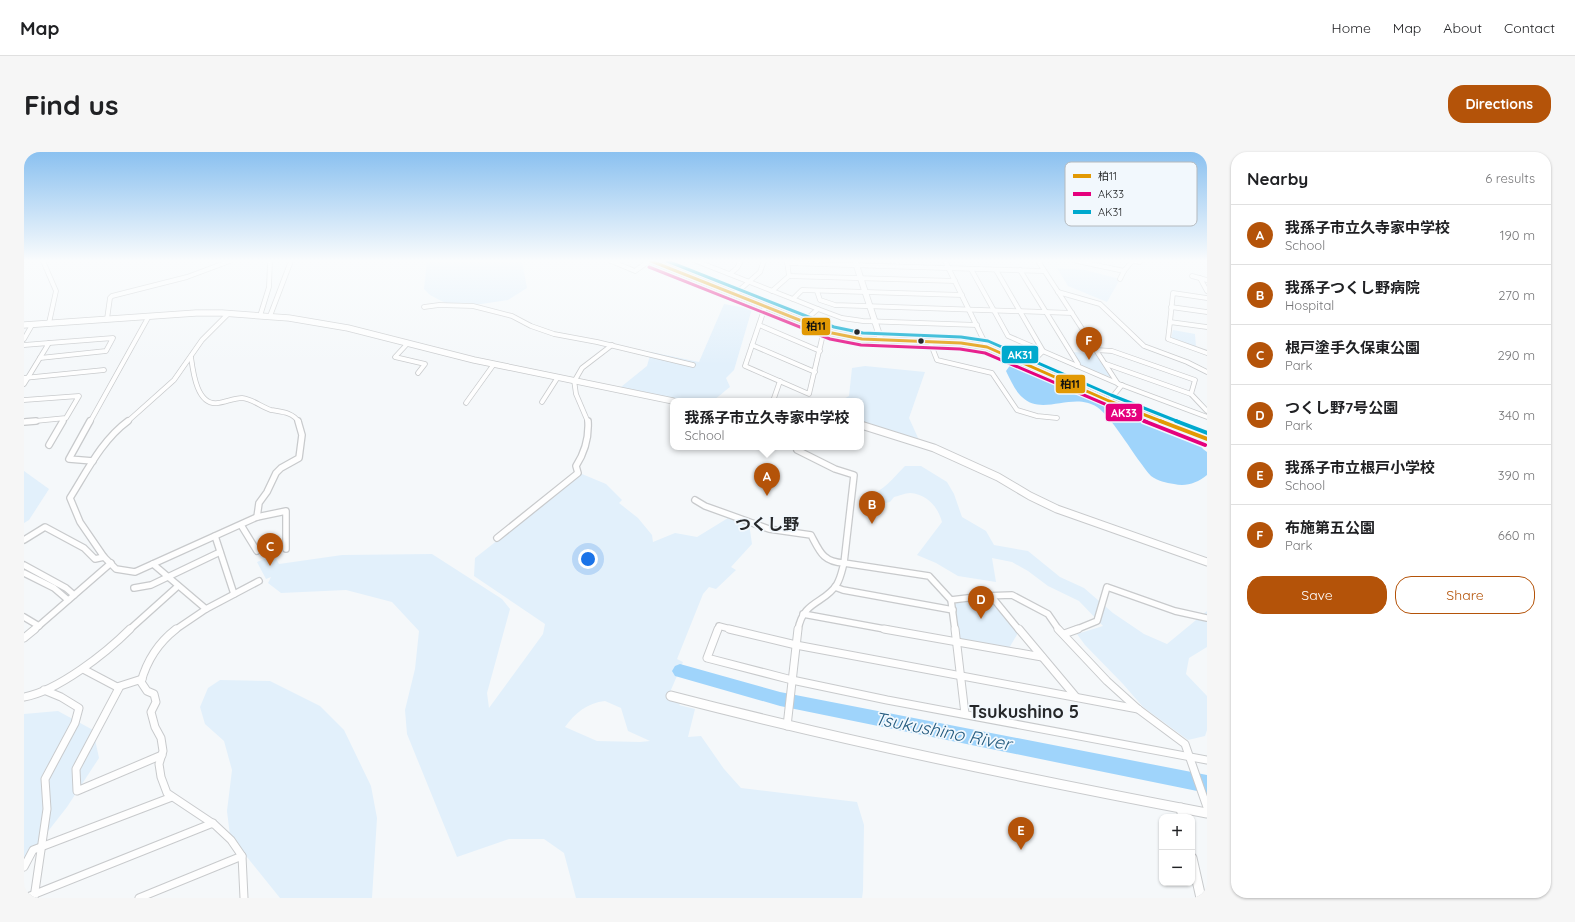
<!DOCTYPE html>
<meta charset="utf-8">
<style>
body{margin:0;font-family:Quicksand,"Noto Sans JP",sans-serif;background:#f6f6f6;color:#202124}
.controls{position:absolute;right:12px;bottom:12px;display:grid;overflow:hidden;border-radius:8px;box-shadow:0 1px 3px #0004}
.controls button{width:36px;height:36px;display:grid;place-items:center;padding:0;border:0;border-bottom:1px solid #e0e0e0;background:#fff;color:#202124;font:20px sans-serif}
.you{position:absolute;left:564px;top:407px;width:14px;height:14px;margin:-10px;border:3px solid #fff;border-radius:50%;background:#1a73e8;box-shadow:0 0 0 6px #1a73e833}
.badge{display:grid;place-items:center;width:26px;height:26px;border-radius:50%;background:#b45309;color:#fff;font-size:13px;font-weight:700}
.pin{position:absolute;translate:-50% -33px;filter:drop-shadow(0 1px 2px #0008)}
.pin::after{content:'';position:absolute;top:21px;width:14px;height:12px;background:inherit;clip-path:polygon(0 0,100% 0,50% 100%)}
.popup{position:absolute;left:646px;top:246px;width:194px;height:52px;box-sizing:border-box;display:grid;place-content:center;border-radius:8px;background:#fff;filter:drop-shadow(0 1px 3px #0005);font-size:13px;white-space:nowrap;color:#757577}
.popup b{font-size:15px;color:#202124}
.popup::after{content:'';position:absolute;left:50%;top:100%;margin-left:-8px;border:8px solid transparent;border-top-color:#fff}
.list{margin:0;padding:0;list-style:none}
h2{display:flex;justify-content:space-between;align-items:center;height:52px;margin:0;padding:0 16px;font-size:17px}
h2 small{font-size:13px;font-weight:400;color:#757577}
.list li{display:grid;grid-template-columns:26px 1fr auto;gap:12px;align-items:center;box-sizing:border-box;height:60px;padding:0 16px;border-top:1px solid #e0e0e0}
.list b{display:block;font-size:15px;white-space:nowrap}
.list p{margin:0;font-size:13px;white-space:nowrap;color:#757577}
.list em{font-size:13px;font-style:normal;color:#757577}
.actions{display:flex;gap:8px;padding:12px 16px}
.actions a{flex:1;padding:9px 0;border:1px solid #b45309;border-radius:16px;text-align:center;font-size:14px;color:#b45309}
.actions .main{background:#b45309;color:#fff}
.map{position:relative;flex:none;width:1183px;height:746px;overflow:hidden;border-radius:16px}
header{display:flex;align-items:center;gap:24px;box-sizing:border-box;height:56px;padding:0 20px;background:#fff;border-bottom:1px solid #e0e0e0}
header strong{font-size:19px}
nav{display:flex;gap:22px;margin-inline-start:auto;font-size:14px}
.intro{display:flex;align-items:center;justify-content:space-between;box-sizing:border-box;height:96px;padding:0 24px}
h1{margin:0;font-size:28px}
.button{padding:10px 18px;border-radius:16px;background:#b45309;color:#fff;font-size:14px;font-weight:700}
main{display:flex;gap:24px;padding:0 24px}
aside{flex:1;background:#fff;border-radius:16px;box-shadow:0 1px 3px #0004}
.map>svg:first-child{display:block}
</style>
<header>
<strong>Map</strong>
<nav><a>Home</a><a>Map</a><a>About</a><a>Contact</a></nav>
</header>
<div class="intro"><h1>Find us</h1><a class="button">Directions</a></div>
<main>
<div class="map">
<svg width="1183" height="746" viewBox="0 0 1183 746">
<rect width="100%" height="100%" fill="#f5f8fa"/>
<g fill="#e2f0fb" fill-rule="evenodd">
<polygon points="403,109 498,109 503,136 484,148 444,154 425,153 406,143 400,137"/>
<polygon points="1033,116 1061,118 1096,127 1083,150 1044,134"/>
<path d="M700 152 728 157 710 218 702 226 706 235C700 239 692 248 686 249 662 253 622 240 597 235L623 214 627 200 675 210Z"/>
<polygon points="1149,178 1171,182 1172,195 1147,187"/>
<polygon points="1049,200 1073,202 1089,226 1057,214"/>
<polygon points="841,214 901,220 885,266 895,288 837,271 837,249 816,249 825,244 828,216"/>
<path d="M881 314H897L923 330 930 342 938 365 962 379 970 393 1004 399 1036 425 1060 436 1089 461 1120 482 1143 492 1183 459V495L1165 506 1162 522 1183 544V578L1181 584 1164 588 1119 555 1099 532 1061 493 1053 482 1079 474 1055 449 1024 434 1004 419 988 410 968 406 972 430 934 424 912 411 893 403 918 370C914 355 903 342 886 341 881 341 875 344 870 345L866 350 857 352 843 344C860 339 869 326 881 314Z"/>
<polygon points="0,319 25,337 5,368 0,371"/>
<path d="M558 322 582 332 598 348 595 351 614 366 628 383 629 390 651 381 673 385 704 366 725 371 728 392 707 415 712 418 692 437 685 435 679 442 653 507 659 510 643 547 657 551 655 553 671 557 664 585 677 584 700 617 717 636 833 650 840 673 839 739 838 746H552L540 701 520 687H485L433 705 383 582 381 558 391 517 395 479 368 450 322 438 257 441 244 431 247 425 242 427 233 410 250 403 255 412 318 403 408 402 478 447 486 457 463 541 465 556 519 482 521 472 450 424 451 406ZM581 549 597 556 604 579 626 589 616 590 573 589 541 575C551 561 563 551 581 549Z"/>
<polygon points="962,447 966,449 994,481 985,496 937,487 934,485 930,453 933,451"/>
<polygon points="196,528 246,529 296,554 320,578 347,634 353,666 348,746 256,746 206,684 203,659 208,618 200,589 181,572 176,555 184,536"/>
<polygon points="34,559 69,578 75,606 43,655 0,710 0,562"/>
</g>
<path fill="#9fd4fb" d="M987 212 1098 262 1174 290 1179 297 1183 300V323C1173 331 1162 335 1150 332 1142 331 1134 329 1127 324 1123 320 1119 314 1116 310 1105 295 1087 265 1073 255 1049 239 1018 265 998 245 991 239 986 227 982 219Z"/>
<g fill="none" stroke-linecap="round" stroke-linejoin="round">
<polygon fill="#9fd4fb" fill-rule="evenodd" points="656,512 756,540 1183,623 1183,641 756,554 651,524 648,519 651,514"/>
<g stroke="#c8cacc" stroke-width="5.5">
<g id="minor-far2">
<polyline points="19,109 32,139 25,171"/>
<polyline points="587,109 611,119 625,109"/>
<polyline points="672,109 769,147"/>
<polyline points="921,109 963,195"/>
<polyline points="1014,109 1094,232"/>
<polyline points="1053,109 1100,119 1108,109 1116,110"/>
<polyline points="763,111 1020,119"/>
<polyline points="947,117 984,184 1095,232 1183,265"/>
<polyline points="972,118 1019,199 1005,213"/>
<polyline points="996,118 1054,212 1053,214"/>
<polyline points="706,122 713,116 717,109"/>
<polyline points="765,124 931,129"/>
<polyline points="1168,124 1183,128"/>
<polyline points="1176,126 1183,139"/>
<polyline points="1096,127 1100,119"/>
<polyline points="748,139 765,124 763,109"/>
<polyline points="793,139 796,148 811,153 1048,161"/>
<polyline points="1034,140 1076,152 1120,194 1163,210 1183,220"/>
<polyline points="711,142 736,120 740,109"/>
<polyline points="400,155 415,153 449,154 488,164 507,174 530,182 573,190 669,213"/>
<polyline points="741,155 721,214 785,242 800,178"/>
<polyline points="1147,155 1183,160"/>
<polyline points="794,157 769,147 778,138 938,143"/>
<polyline points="236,164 245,135 246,109"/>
<polyline points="246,164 267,109"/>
<polyline points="83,167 86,146 88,144 163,125 206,109"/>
<polyline points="779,170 794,157 818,166 839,169 953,173"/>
<polyline points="1146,170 1149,141 1183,146"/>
<polyline points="735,173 796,199"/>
<polyline points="1183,175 1146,170 1144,187 1183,201"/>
<polyline points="0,187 8,173"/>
<polyline points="906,190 913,208 968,221 993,258 1013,264 1033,266"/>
<polyline points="384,191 371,205 401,212 394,221"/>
<polyline points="0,193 25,191 0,232"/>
<polyline points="728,193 791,220"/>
<polyline points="1072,198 1088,199 1171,228 1167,242 1183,259"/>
<path d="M167 205C169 220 173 254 194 251 202 250 210 246 218 246 229 247 237 255 247 258 258 260 268 260 275 270"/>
<polyline points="16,206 82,199 89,186 25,191"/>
<polyline points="1082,212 1167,242"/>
<polyline points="0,226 80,218"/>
<polyline points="550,228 552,242 564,270"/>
<polyline points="551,228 558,216 588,193"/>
<polyline points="0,248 55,244 42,266 1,270"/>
<polyline points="749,249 756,229"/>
<polyline points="1085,249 1098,233"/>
<polyline points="518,250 534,225"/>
<polyline points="442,251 470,212"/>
<polyline points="38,270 40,267"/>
<polyline points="66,270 125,164"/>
<polyline points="103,270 150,228 178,188 205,161"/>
</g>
</g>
<g stroke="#c8cacc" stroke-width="8">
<g id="minor-far1">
<polyline points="66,269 45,307 69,309"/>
<path d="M104 269C78 288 63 319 46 346L56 370 80 405 92 417 111 420 233 365 262 359V397"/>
<polyline points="0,270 12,269"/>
<polyline points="25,293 39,269"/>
<polyline points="776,295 773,298 811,317 830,323 820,411 905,424 927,448 931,478"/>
<path d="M671 348 681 354 745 377 787 383C796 400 799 410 820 411 818 418 817 425 813 432 801 452 779 448 774 478"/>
<polyline points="233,365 235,351 243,340 252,321 257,316 275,306 278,283 274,269"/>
<polyline points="217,373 233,399"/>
<polyline points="191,384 210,442"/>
<path d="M473 386 554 321 552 314C561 300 565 285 564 269"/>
<polyline points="0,388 21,375 60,396 71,407 80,405"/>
<polyline points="129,412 182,457 151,478"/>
<polyline points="0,413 42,436 50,443"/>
<polyline points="0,421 30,436 44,448"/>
<polyline points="811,435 819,438 929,458"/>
<polyline points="110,436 127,433 196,400"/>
<polyline points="968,445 995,478"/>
<polyline points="927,448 960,444 988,443 1024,462 1035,478"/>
<polyline points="182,457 235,429"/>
<polyline points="779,462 866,478"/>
<polyline points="0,465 15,474"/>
<polyline points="10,478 87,411"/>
<polyline points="105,478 154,434"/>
<polyline points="694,478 695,474 710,478"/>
<polyline points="1051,478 1073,469 1083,435 1151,459 1183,466"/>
</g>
</g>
<g stroke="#c8cacc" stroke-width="9">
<g id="minor">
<path d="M152 477C134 491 123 508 117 530L123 539 130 542 132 550 127 560 131 575 137 586 139 599 135 612 137 625 143 641 191 673 207 688 218 704 220 746"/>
<polyline points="694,477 683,506 768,528 863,548 1183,608"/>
<polyline points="705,477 772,493 1114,557"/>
<polyline points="860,477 1018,505"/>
<polyline points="931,477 941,562"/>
<polyline points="995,477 1052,545"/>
<polyline points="1034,477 1083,529 1114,557 1161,592 1183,655"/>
<polyline points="1040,482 1054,477"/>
<polyline points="0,486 11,477"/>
<polyline points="59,517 95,536 52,617 53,639 138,603"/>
<polyline points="93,535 118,527"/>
<path d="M0 545C34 539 82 501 106 477"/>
<polyline points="763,574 774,477"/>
<polyline points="0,715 9,698 148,645"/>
<polyline points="1,746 189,671"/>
<polyline points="10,746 23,657 21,627 51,571 55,556 37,545 20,538"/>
<polyline points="115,746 218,704"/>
</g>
</g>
<g stroke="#c8cacc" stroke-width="7">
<g id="tertiary-far2">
<polyline points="627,109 808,181 838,187 937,191 963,195 1085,249 1139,270"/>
<polyline points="831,109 857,188"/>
<polyline points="0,173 172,161 198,161 265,166 324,176 450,208 649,249"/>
</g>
</g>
<g stroke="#c8cacc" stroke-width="9">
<g id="tertiary-far1">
<polyline points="1136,269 1183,287"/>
<polyline points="837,273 910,296 974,325 1006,344 1033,357 1183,410"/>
</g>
</g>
<g stroke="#c8cacc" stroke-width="11">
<g id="tertiary">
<path d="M647 544C824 590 1003 627 1183 661"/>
<polyline points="1157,656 1159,665"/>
<polyline points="1168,706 1177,746"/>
</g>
</g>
<use href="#minor-far2" stroke="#fefefe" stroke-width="4"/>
<use href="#minor-far1" stroke="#fefefe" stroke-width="5.5"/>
<use href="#minor" stroke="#fefefe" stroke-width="7"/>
<use href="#tertiary-far2" stroke="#fefefe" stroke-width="5.5"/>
<use href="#tertiary-far1" stroke="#fefefe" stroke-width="7"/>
<use href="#tertiary" stroke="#fefefe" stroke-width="9"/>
<g stroke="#f2f8fd" stroke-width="5.5">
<polyline id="bus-1-far1" points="627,109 808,181 838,187 937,191 963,195 1085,249 1139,270"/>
</g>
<g stroke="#f2f8fd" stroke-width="7">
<polyline id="bus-1" points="1136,269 1183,287"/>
</g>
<g stroke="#f2f8fd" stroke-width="5.5">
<polyline id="bus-2-far1" points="625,115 806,187 837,193 936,197 961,201 1123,270"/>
</g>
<g stroke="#f2f8fd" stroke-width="7">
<polyline id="bus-2" points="1120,269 1181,293"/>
</g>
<g stroke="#f2f8fd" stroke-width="5.5">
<polyline id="bus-3-far1" points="643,109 810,175 839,181 937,185 964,189 1087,243 1155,270"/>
</g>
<g stroke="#f2f8fd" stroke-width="7">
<polyline id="bus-3" points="1152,269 1183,281"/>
</g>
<use href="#bus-1-far1" stroke="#e29904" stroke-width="3"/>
<use href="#bus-1" stroke="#e29904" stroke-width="4"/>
<use href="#bus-2-far1" stroke="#e5007d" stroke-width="3"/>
<use href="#bus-2" stroke="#e5007d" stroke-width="4"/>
<use href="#bus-3-far1" stroke="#00a9ce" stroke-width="3"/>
<use href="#bus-3" stroke="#00a9ce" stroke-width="4"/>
</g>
<linearGradient id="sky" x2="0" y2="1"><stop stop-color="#8bc1f0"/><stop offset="0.51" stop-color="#fafcfd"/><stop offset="1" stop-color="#fafcfd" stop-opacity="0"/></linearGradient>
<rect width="1183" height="213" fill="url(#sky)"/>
<g fill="#26282a" stroke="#f2f8fd" stroke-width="1.5">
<circle cx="833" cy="180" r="3.5"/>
<circle cx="897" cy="189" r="3.5"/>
</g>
<g text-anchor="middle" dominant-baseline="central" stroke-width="3.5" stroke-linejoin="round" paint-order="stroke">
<g font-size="16" font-weight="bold" fill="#26282a" stroke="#f2f8fd">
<text x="743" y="372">つくし野</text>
</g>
<g font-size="18" font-weight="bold" fill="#26282a" stroke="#f2f8fd">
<text x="1000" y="559">Tsukushino 5</text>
</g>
<g font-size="18" font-style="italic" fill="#235a7e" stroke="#f2f8fd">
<text transform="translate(919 579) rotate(11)">Tsukushino River</text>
</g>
</g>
<rect x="1041" y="10" width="132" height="64" rx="6" fill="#f2f8fd" stroke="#b5babe" stroke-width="1"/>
<rect x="1049" y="22" width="18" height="4" fill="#e29904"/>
<rect x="1049" y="40" width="18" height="4" fill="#e5007d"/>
<rect x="1049" y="58" width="18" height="4" fill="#00a9ce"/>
<g font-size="11" fill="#26282a">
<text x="1074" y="28">柏11</text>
<text x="1074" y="46">AK33</text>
<text x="1074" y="64">AK31</text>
</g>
<g stroke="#f2f8fd" stroke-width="1.5">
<rect x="777" y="165" width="30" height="19" rx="4" fill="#e29904"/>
<rect x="977" y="193" width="38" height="19" rx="4" fill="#00a9ce"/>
<rect x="1031" y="222" width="31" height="20" rx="4" fill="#e29904"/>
<rect x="1081" y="251" width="38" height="19" rx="4" fill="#e5007d"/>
</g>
<g font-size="11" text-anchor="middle" font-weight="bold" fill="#fff">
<text x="996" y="207">AK31</text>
<text x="1100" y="265">AK33</text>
</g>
<g font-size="11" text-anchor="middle" font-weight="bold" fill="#111">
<text x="792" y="178">柏11</text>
<text x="1046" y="236">柏11</text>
</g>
</svg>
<div class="controls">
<button>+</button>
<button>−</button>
</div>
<div class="you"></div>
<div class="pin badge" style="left:743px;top:344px">A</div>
<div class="popup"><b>我孫子市立久寺家中学校</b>School</div>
<div class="pin badge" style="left:848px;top:372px">B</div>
<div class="pin badge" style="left:246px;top:414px">C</div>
<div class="pin badge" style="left:957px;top:467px">D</div>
<div class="pin badge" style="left:997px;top:698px">E</div>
<div class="pin badge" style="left:1065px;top:208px">F</div>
</div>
<aside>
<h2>Nearby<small>6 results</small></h2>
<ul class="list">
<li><span class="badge">A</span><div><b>我孫子市立久寺家中学校</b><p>School</p></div><em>190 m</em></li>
<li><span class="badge">B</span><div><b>我孫子つくし野病院</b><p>Hospital</p></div><em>270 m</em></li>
<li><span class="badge">C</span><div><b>根戸塗手久保東公園</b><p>Park</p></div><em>290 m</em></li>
<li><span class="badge">D</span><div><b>つくし野7号公園</b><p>Park</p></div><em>340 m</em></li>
<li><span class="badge">E</span><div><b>我孫子市立根戸小学校</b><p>School</p></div><em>390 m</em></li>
<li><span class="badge">F</span><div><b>布施第五公園</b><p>Park</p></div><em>660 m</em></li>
</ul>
<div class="actions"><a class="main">Save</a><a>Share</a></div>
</aside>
</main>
